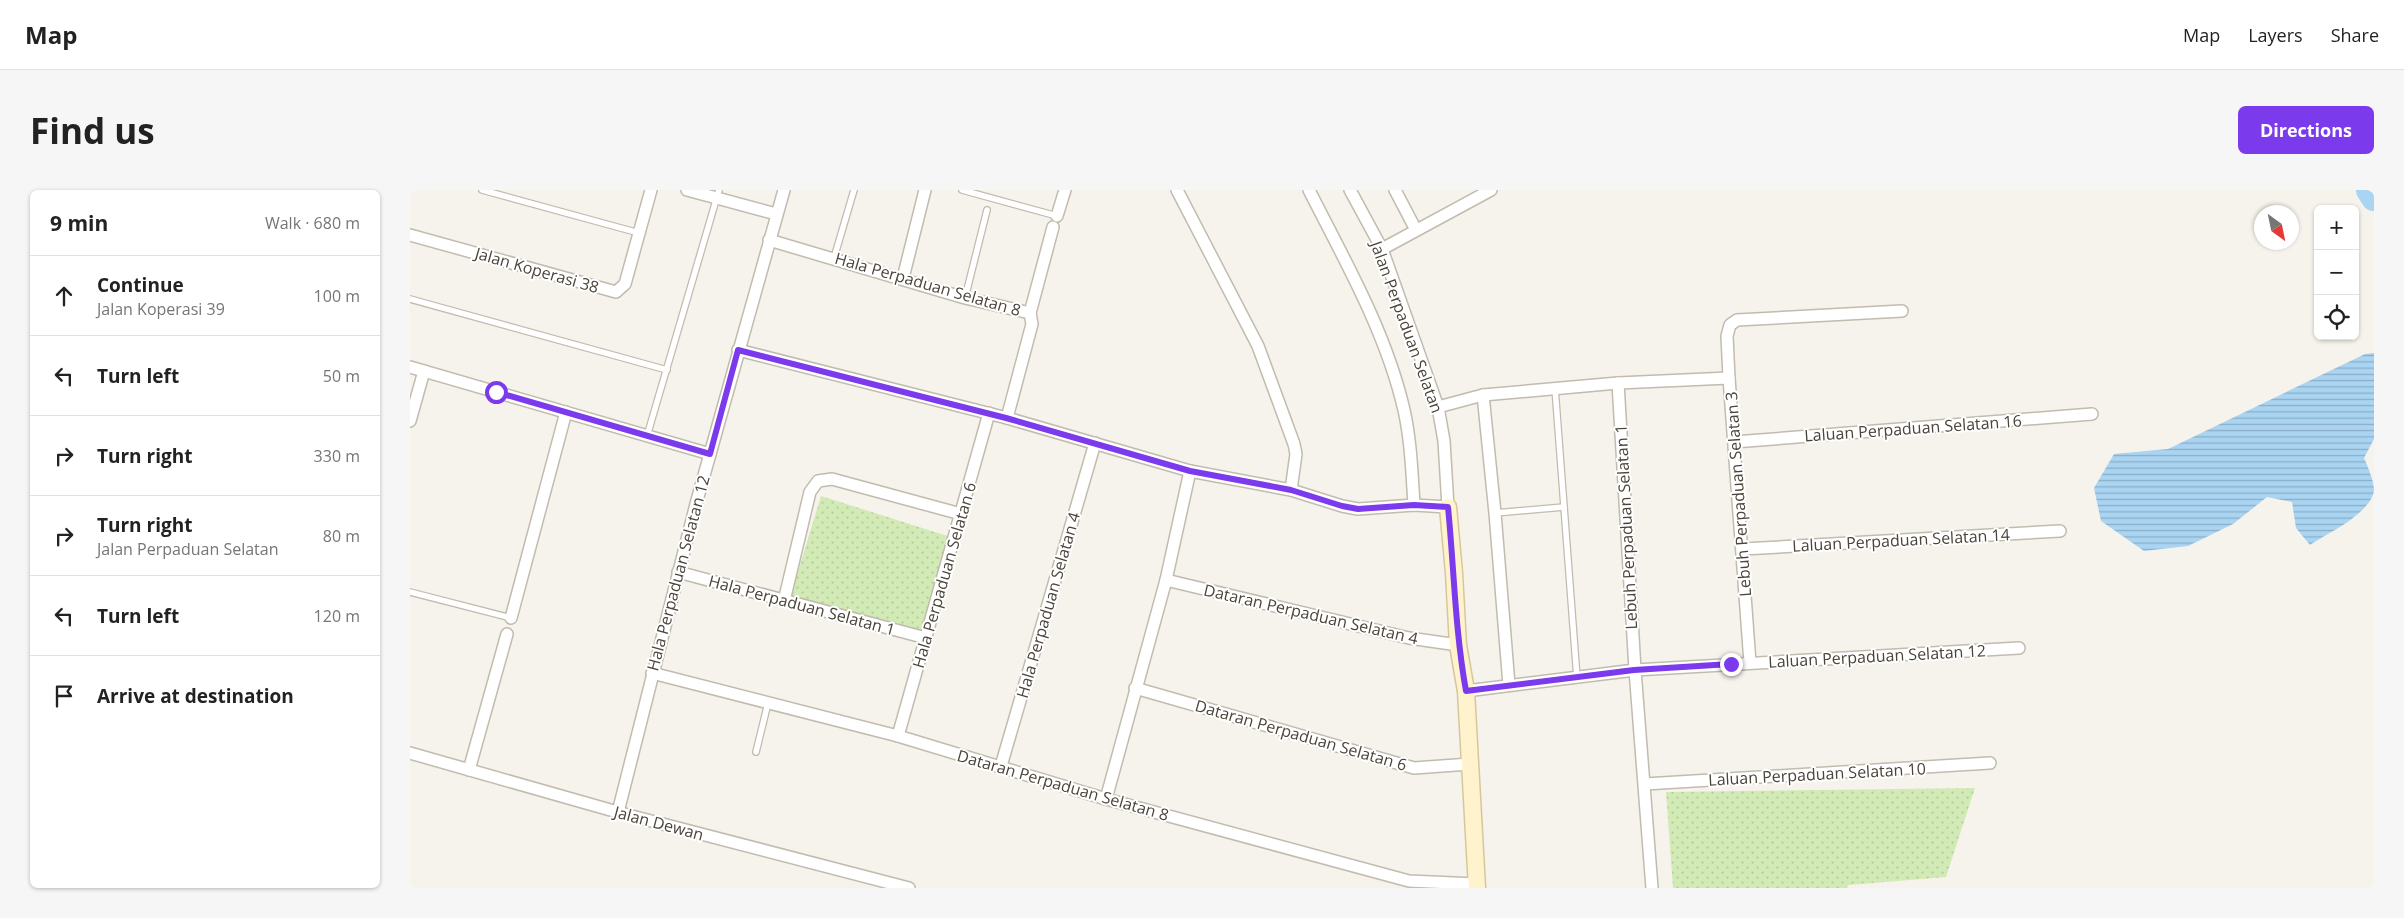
<!DOCTYPE html>
<meta charset="utf-8">
<style>
body{margin:0;font-family:"Open Sans",sans-serif;background:#f6f6f6;color:#222}
.controls{position:absolute;right:15px;top:15px;display:grid;overflow:hidden;border-radius:8px;box-shadow:0 1px 4px #0004}
.controls button{width:45px;height:45px;display:grid;place-items:center;padding:0;border:0;border-bottom:1px solid #e0e0e0;background:#fff;color:#222;font:25px sans-serif}
.compass{position:absolute;left:1844px;top:15px;width:45px;height:45px;border-radius:50%;background:#fff;box-shadow:0 1px 4px #0004;rotate:147deg}
.stop{position:absolute;width:15px;height:15px;margin:-11px;border:4px solid #7c3aed;border-radius:50%;background:#fff}
.stop.end{background:#7c3aed;border-color:#fff;box-shadow:0 1px 5px #0008}
.list{margin:0;padding:0;list-style:none}
h2{display:flex;justify-content:space-between;align-items:center;height:65px;margin:0;padding:0 20px;font-size:21px}
h2 small{font-size:16px;font-weight:400;color:#767676}
.list li{display:grid;grid-template-columns:32px 1fr auto;gap:15px;align-items:center;box-sizing:border-box;height:80px;padding:0 20px;border-top:1px solid #e0e0e0}
.list b{display:block;font-size:19px;white-space:nowrap}
.list p{margin:0;font-size:16px;white-space:nowrap;color:#767676}
.list em{font-size:16px;font-style:normal;color:#767676}
.icon{flex:none;width:28px;height:28px;fill:none;stroke:currentColor;stroke-width:2;stroke-linecap:round;stroke-linejoin:round}
.map{position:relative;flex:none;width:1964px;height:698px;overflow:hidden;border-radius:8px}
header{display:flex;align-items:center;gap:30px;box-sizing:border-box;height:70px;padding:0 25px;background:#fff;border-bottom:1px solid #e0e0e0}
header strong{font-size:24px}
nav{display:flex;gap:28px;margin-inline-start:auto;font-size:18px}
.intro{display:flex;align-items:center;justify-content:space-between;box-sizing:border-box;height:120px;padding:0 30px}
h1{margin:0;font-size:35px}
.button{padding:12px 22px;border-radius:8px;background:#7c3aed;color:#fff;font-size:18px;font-weight:700}
main{display:flex;gap:30px;padding:0 30px}
aside{flex:1;background:#fff;border-radius:8px;box-shadow:0 1px 4px #0004}
.map>svg:first-child{display:block}
</style>
<header>
<strong>Map</strong>
<nav><a>Map</a><a>Layers</a><a>Share</a></nav>
</header>
<div class="intro"><h1>Find us</h1><a class="button">Directions</a></div>
<main>
<aside>
<h2>9 min<small>Walk · 680 m</small></h2>
<ul class="list">
<li><svg class="icon" aria-label="ahead" viewBox="0 0 24 24"><path d="M12 20V5M6 11l6-6 6 6"/></svg><div><b>Continue</b><p>Jalan Koperasi 39</p></div><em>100 m</em></li>
<li><svg class="icon" aria-label="left" viewBox="0 0 24 24"><path d="M17 20v-9H6M10 6l-5 5 5 5"/></svg><div><b>Turn left</b></div><em>50 m</em></li>
<li><svg class="icon" aria-label="right" viewBox="0 0 24 24"><path d="M7 20v-9h11M14 6l5 5-5 5"/></svg><div><b>Turn right</b></div><em>330 m</em></li>
<li><svg class="icon" aria-label="right" viewBox="0 0 24 24"><path d="M7 20v-9h11M14 6l5 5-5 5"/></svg><div><b>Turn right</b><p>Jalan Perpaduan Selatan</p></div><em>80 m</em></li>
<li><svg class="icon" aria-label="left" viewBox="0 0 24 24"><path d="M17 20v-9H6M10 6l-5 5 5 5"/></svg><div><b>Turn left</b></div><em>120 m</em></li>
<li><svg class="icon" aria-label="arrive" viewBox="0 0 24 24"><path d="M6 21V4h12l-3 4 3 4H6"/></svg><div><b>Arrive at destination</b></div></li>
</ul>
</aside>
<div class="map">
<svg width="1964" height="698" viewBox="0 0 1964 698">
<defs>
<pattern id="park-dots" width="8" height="8" patternUnits="userSpaceOnUse" patternTransform="scale(1.25)"><rect width="8" height="8" fill="#d2eab5"/><path d="M2 2h.1M6 6h.1" fill="none" stroke="#b6ca9c" stroke-width="1.8" stroke-linecap="round"/></pattern>
<pattern id="water-rules" width="6" height="5" patternUnits="userSpaceOnUse" patternTransform="scale(1.25)"><rect width="6" height="5" fill="#a9d4f2"/><path d="M0 2.5h6" fill="none" stroke="#8caec5"/></pattern>
</defs>
<rect width="100%" height="100%" fill="#f6f3ec"/>
<g fill="url(#park-dots)">
<polygon points="411,306 544,348 513,446 380,408"/>
<polygon points="1565,598 1536,687 1438,695 1437,698 1263,698 1256,602"/>
</g>
<path fill="url(#water-rules)" d="M1964 163V249L1954 268C1958 277 1964 291 1964 301 1959 325 1919 342 1900 355L1886 338 1882 312 1857 307 1823 334 1778 356 1734 361 1691 331 1684 298 1704 264 1758 259 1955 164Z"/>
<g fill="none" stroke-linecap="round" stroke-linejoin="round">
<polyline stroke="#a9d4f2" stroke-width="26" points="1959,0 1964,8"/>
<g stroke="#c2bbae" stroke-width="8">
<g id="lane">
<polyline points="72,0 229,43"/>
<polyline points="552,0 647,26"/>
<polyline points="424,68 444,0"/>
<polyline points="555,108 577,20"/>
<polyline points="0,109 257,180"/>
<polyline points="1145,198 1167,488"/>
<polyline points="237,246 309,0"/>
<polyline points="1085,323 1154,317"/>
<polyline points="0,402 101,428"/>
<polyline points="346,562 358,513"/>
</g>
</g>
<g stroke="#c2bbae" stroke-width="14">
<g id="street">
<polyline points="277,0 366,24"/>
<polyline points="767,0 848,156 884,254 886,264 881,300"/>
<path d="M899 0C935 71 976 142 994 220 1001 251 1002 284 1004 315"/>
<polyline points="985,0 1006,40"/>
<polyline points="647,26 655,0"/>
<polyline points="0,45 206,102 215,94 241,0"/>
<polyline points="359,50 555,108 620,123 643,37"/>
<polyline points="972,59 1081,0"/>
<polyline points="493,88 515,0"/>
<polyline points="328,160 597,228 780,281 881,300 932,316 948,319 1004,315 1038,317 1034,251 1028,217 972,59 940,0"/>
<polyline points="0,177 300,264"/>
<polyline points="1208,193 1225,480 1242,698"/>
<polyline points="1073,205 1085,323 1099,495"/>
<polyline points="1028,217 1073,205 1208,193 1319,188"/>
<polyline points="597,228 622,134 620,123"/>
<polyline points="0,231 14,181"/>
<polyline points="1324,252 1682,224"/>
<polyline points="1333,359 1650,341"/>
<polyline points="268,382 516,448"/>
<polyline points="756,390 999,448 1048,455"/>
<polyline points="374,411 400,302 408,291 422,289 551,324"/>
<polyline points="101,428 156,222"/>
<polyline points="1340,473 1319,188 1317,146 1320,135 1327,130 1492,121"/>
<polyline points="242,483 488,546 696,609 999,691 1066,694"/>
<polyline points="725,498 1004,578 1060,574"/>
<polyline points="1056,501 1225,480 1609,458"/>
<polyline points="488,546 579,223"/>
<polyline points="0,563 218,625 499,698"/>
<polyline points="591,576 685,253"/>
<polyline points="59,580 97,444"/>
<polyline points="1235,594 1580,573"/>
<polyline points="696,609 756,390 780,281"/>
<polyline points="208,622 286,314 374,0"/>
</g>
</g>
<g stroke="#d6c79b" stroke-width="19">
<polyline id="secondary" points="1038,317 1044,383 1048,455 1056,501 1067,698"/>
</g>
<use href="#lane" stroke="#fff" stroke-width="5.5"/>
<use href="#street" stroke="#fff" stroke-width="11"/>
<use href="#secondary" stroke="#fff3cd" stroke-width="16"/>
</g>
<g fill="none" stroke-linecap="round" stroke-linejoin="round">
<path stroke="#7c3aed" stroke-width="6" d="M86 202 300 264 328 160 596 228 780 281 881 300 932 316 948 319 1004 315 1038 317C1044 378 1045 440 1056 501L1224 480 1321 474"/>
</g>
<g text-anchor="middle" dominant-baseline="central" stroke-width="4" stroke-linejoin="round" paint-order="stroke">
<g font-size="16" fill="#4b4439" stroke="#fff">
<text transform="translate(127 80) rotate(16)">Jalan Koperasi 38</text>
<text transform="translate(518 94) rotate(16)">Hala Perpaduan Selatan 8</text>
<text transform="translate(997 137) rotate(70)">Jalan Perpaduan Selatan</text>
<text transform="translate(1503 238) rotate(-4)">Laluan Perpaduan Selatan 16</text>
<text transform="translate(1328 304) rotate(-94)">Lebuh Perpaduan Selatan 3</text>
<text transform="translate(1216 337) rotate(-93)">Lebuh Perpaduan Selatan 1</text>
<text transform="translate(1491 350) rotate(-3)">Laluan Perpaduan Selatan 14</text>
<text transform="translate(268 383) rotate(-75)">Hala Perpaduan Selatan 12</text>
<text transform="translate(534 385) rotate(-74)">Hala Perpaduan Selatan 6</text>
<text transform="translate(392 415) rotate(15)">Hala Perpaduan Selatan 1</text>
<text transform="translate(638 415) rotate(-74)">Hala Perpaduan Selatan 4</text>
<text transform="translate(901 424) rotate(13)">Dataran Perpaduan Selatan 4</text>
<text transform="translate(1467 466) rotate(-3)">Laluan Perpaduan Selatan 12</text>
<text transform="translate(891 545) rotate(16)">Dataran Perpaduan Selatan 6</text>
<text transform="translate(1407 584) rotate(-3)">Laluan Perpaduan Selatan 10</text>
<text transform="translate(653 595) rotate(16)">Dataran Perpaduan Selatan 8</text>
<text transform="translate(249 633) rotate(15)">Jalan Dewan</text>
</g>
</g>
</svg>
<div class="controls">
<button>+</button>
<button>−</button>
<button><svg class="icon" aria-label="locate" viewBox="0 0 24 24"><circle cx="12" cy="12" r="6"/><path d="M12 2v4M12 18v4M2 12h4M18 12h4"/></svg></button>
</div>
<svg class="compass" viewBox="-18 -18 36 36"><path d="M0-13l5 13h-10z" fill="#e53935"/><path d="M0 13l5-13h-10z" fill="#767676"/></svg>
<div class="stop" style="left:86px;top:202px"></div>
<div class="stop end" style="left:1321px;top:474px"></div>
</div>
</main>
